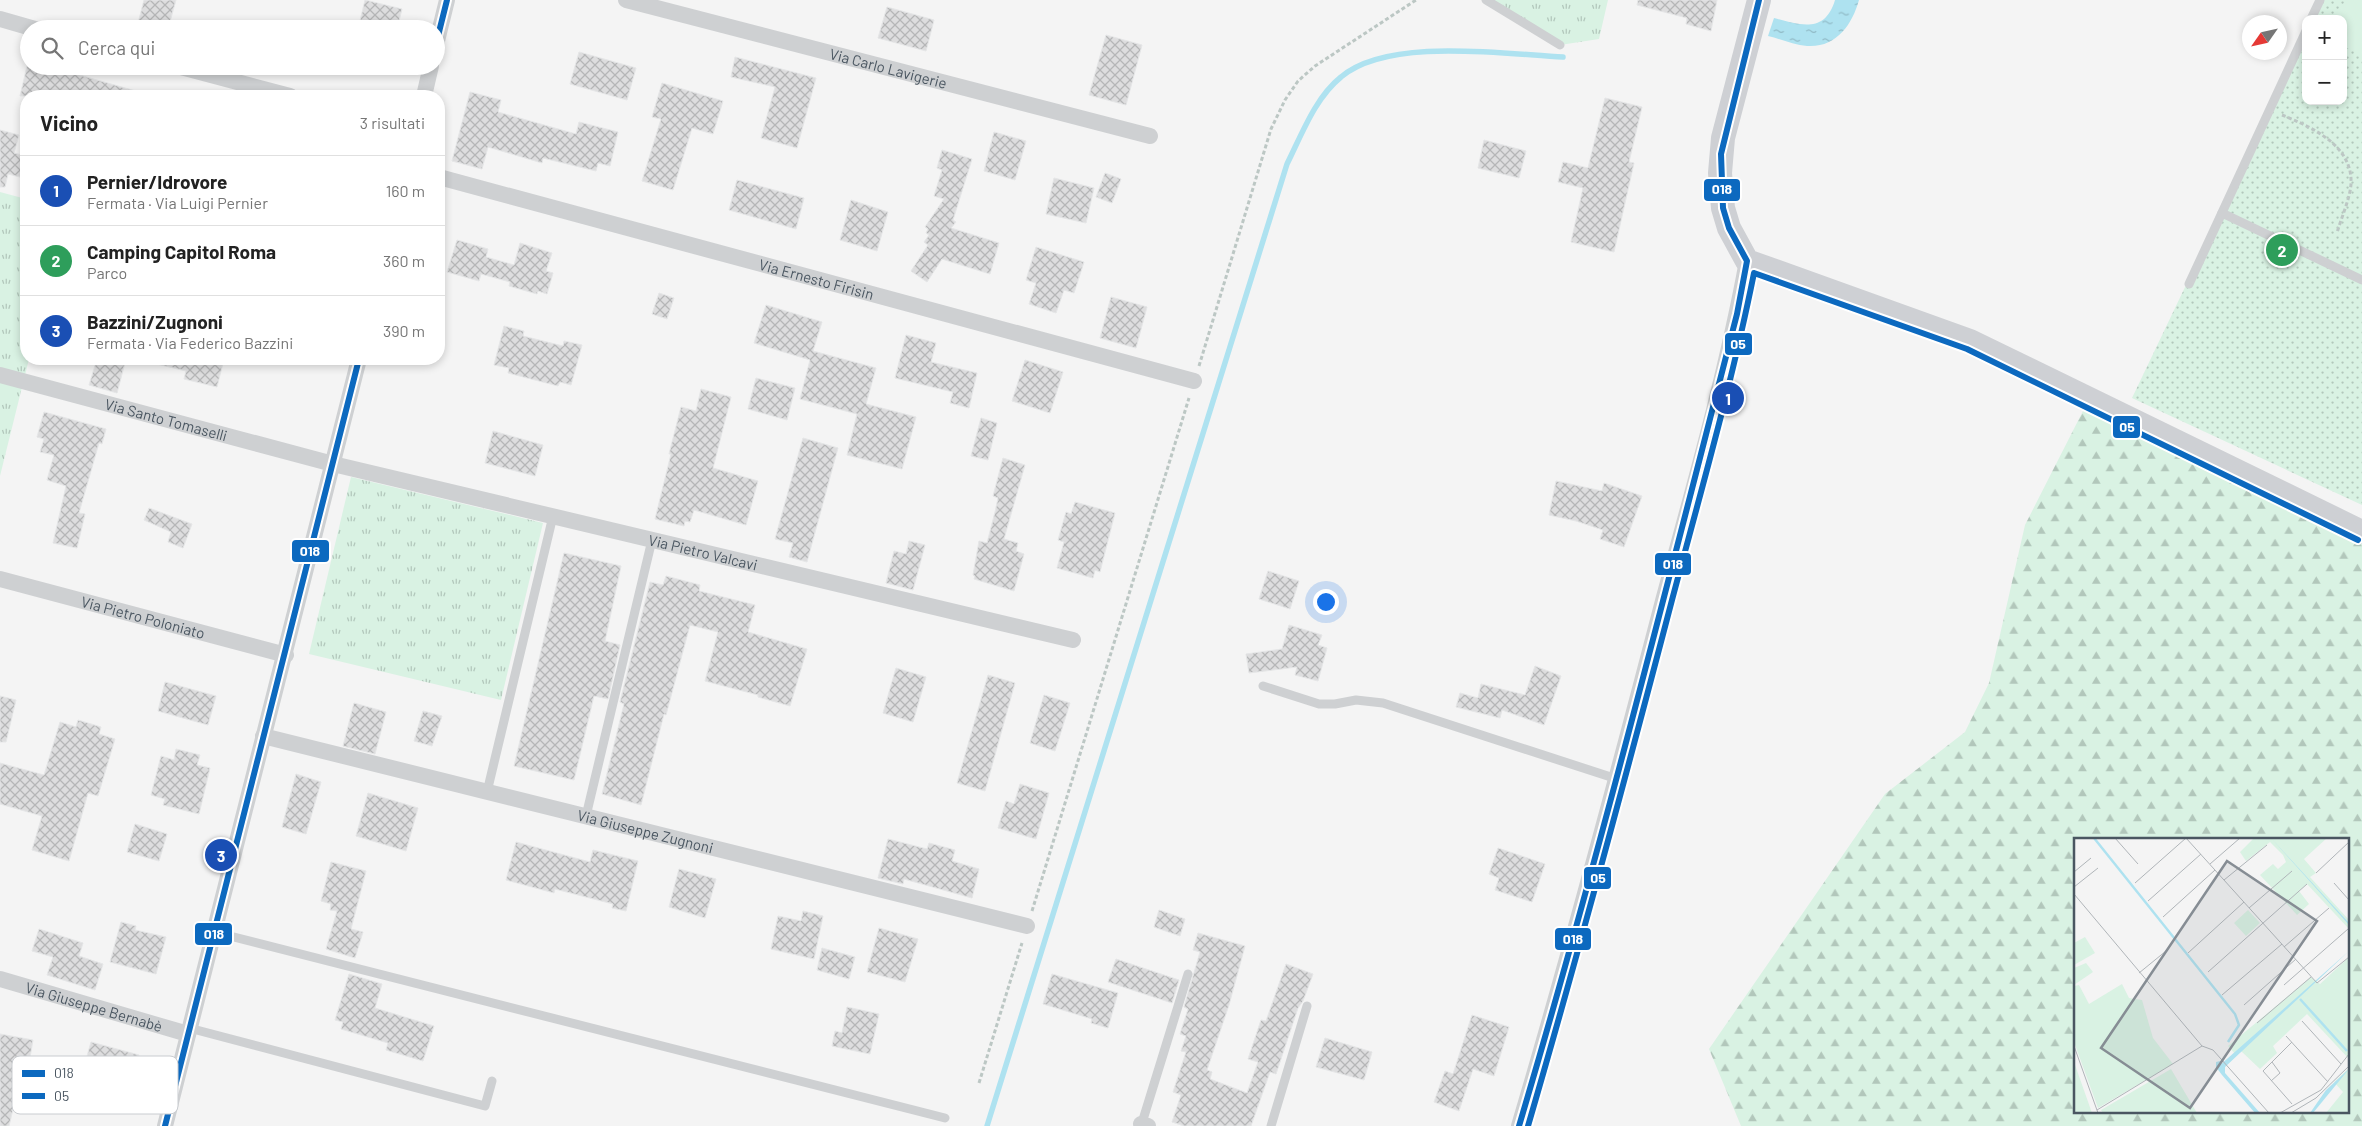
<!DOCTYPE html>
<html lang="it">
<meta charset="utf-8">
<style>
body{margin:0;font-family:Barlow,sans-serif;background:#f6f6f6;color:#222}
.controls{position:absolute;right:15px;top:15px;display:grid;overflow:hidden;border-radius:10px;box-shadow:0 2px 8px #0003}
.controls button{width:45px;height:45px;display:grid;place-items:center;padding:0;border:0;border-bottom:1px solid #e0e0e0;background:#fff;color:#222;font:25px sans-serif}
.compass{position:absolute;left:2242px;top:15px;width:45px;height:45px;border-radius:50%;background:#fff;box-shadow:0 2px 8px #0003;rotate:236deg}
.you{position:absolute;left:1325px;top:601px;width:18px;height:18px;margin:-12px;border:4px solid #fff;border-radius:50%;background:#1a73e8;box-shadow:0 0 0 8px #1a73e833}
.badge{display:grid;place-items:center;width:32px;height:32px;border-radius:50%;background:#0f766e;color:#fff;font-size:16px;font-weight:700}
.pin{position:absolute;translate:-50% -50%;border:2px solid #fff;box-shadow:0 1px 5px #0006}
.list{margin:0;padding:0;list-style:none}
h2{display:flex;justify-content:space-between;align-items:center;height:65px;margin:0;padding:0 20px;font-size:21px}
h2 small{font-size:16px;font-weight:400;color:#767676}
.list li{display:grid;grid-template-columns:32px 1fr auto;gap:15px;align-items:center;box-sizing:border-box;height:70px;padding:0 20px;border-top:1px solid #e0e0e0}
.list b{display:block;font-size:19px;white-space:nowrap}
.list p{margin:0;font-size:16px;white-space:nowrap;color:#767676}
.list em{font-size:16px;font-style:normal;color:#767676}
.icon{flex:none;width:28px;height:28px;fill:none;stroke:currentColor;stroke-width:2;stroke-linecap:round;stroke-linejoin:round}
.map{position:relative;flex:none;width:2362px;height:1126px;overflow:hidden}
.search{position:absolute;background:#fff;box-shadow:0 2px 8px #0003;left:20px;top:20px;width:425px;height:55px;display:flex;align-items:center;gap:12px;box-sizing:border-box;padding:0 18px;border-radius:28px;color:#767676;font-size:19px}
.panel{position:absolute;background:#fff;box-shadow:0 2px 8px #0003;left:20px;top:90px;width:425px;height:275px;border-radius:20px}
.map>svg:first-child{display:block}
</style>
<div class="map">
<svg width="2362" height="1126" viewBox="0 0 2362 1126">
<defs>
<pattern id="grass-tufts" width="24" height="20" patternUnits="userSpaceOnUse" patternTransform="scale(1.25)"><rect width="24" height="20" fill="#d9f2e3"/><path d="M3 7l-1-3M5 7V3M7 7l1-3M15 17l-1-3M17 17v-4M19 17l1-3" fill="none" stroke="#b2c7bb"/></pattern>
<pattern id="forest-firs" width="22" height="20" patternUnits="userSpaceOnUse" patternTransform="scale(1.25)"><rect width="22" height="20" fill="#d9f2e3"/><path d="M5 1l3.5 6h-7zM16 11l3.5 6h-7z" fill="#b2c7bb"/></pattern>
<pattern id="park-dots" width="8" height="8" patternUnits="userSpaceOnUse" patternTransform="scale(1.25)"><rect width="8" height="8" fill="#d9f2e3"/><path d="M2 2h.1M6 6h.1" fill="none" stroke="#b2c7bb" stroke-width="1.8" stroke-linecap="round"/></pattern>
<pattern id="water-ripples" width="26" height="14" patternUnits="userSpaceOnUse" patternTransform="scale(1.25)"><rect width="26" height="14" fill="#aee2f0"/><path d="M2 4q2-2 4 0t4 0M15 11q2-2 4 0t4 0" fill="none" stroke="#90bac6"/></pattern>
<pattern id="building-cross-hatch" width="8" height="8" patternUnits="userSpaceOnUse" patternTransform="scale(1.25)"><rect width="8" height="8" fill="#ddddde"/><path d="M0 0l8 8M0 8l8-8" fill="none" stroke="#b5b6b7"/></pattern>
</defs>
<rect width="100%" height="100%" fill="#f4f4f4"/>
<g fill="url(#grass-tufts)">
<polygon points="1486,0 1608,0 1599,39 1560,45"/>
<polygon points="0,192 26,199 26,359 29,359 0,476"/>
<polygon points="351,477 543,523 501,700 309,654"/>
</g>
<path fill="url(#forest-firs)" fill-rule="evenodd" d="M2084 409 2362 543V1126H1741L1709 1049 1885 794 1965 732 1989 683 2025 525ZM2076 840H2348V1112H2076Z"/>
<polygon fill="url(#park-dots)" points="2322,0 2362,0 2362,505 2132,398 2306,34 2306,101 2343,101 2343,19 2313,19"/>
<polygon fill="#d9f2e3" points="2345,0 2362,0 2362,55 2343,46 2343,19 2338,19"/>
<path fill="url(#water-ripples)" d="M1835 0H1859C1852 25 1836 48 1807 46 1794 45 1781 39 1768 36L1774 18C1800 25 1825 34 1835 0Z"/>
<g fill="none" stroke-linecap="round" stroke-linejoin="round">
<path stroke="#aee2f0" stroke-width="5.5" d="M987 1126 1287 164C1302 134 1315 98 1341 77 1388 37 1503 54 1563 57"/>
</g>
<g fill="url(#building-cross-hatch)" stroke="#e5e6e7">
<polygon points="144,0 176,0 168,29 138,23"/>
<polygon points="365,0 402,9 397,29 358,29"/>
<polygon points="1638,0 1717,0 1711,31 1686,24 1687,18 1637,5"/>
<polygon points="887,7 934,20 926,51 878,38"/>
<polygon points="1106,35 1142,45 1126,105 1089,95"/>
<polygon points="579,52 636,68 627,100 570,84"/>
<polygon points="735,57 816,78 797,148 761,138 775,87 731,77"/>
<polygon points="27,66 48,66 139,92 138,96 20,96"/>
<polygon points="662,83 723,101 713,134 692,128 673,190 642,181 661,119 652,117"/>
<polygon points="470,92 501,100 498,112 576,134 579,122 618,132 610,166 598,163 596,171 543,158 542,163 488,147 482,169 452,161"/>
<polygon points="1605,98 1642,107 1629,162 1634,163 1614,252 1571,242 1583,188 1558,182 1563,162 1588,168"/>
<polygon points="0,130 19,135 14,153 26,156 24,178 8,174 5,187 0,187"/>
<polygon points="994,132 1026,141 1015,180 984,171"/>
<polygon points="1484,140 1526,151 1519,178 1478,168"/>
<polygon points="942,150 972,159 953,220 956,222 951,228 999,243 990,274 942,259 927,282 911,271 928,245 924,242 929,235 926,233 928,229 925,227 944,199 934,196 942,170 937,168"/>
<polygon points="1105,173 1121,179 1112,203 1096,197"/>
<polygon points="1054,178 1094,188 1086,223 1046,214"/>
<polygon points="737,180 804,198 796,229 729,210"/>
<polygon points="851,200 888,212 877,251 840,240"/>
<polygon points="457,240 488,249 486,257 514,265 520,243 552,253 546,271 553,273 547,294 538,291 537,294 509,286 510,282 481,274 479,281 447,272"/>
<polygon points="1036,247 1084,262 1074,293 1064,290 1056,313 1029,304 1036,283 1026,280"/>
<polygon points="659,293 674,298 667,319 652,314"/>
<polygon points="1111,297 1147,307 1136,348 1100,338"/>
<polygon points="766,305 822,322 813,351 876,368 866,404 916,417 902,469 847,455 857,414 800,399 810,360 754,343"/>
<polygon points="504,326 524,331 523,336 563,346 564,341 582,345 571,385 560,382 558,386 508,373 509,368 494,365"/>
<polygon points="906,335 936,343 931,362 977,373 969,408 950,403 953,392 895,378"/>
<polygon points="97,359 126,359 117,393 89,385"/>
<polygon points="158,359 224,359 217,387 184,379 186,371 157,364"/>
<polygon points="1025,360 1063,372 1050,413 1012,401"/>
<polygon points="756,378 795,388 787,420 748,409"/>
<polygon points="701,389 731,397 713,468 758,481 746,525 694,510 690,522 685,521 684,526 655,519 671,454 669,454 681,407 696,411"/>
<polygon points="44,412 106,429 102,444 99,443 79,513 85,514 77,548 53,543 66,486 47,480 54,455 40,452 44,439 37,437"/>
<polygon points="981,418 997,423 988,460 971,456"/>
<polygon points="493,431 543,445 535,476 485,463"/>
<polygon points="803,438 838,448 807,562 789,557 793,543 775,539"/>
<polygon points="1003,458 1025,465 1004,539 1018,543 1016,551 1024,554 1014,591 974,579 975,576 973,575 979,541 987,543 995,512 998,498 993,496"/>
<polygon points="1556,481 1602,491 1604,483 1642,496 1624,547 1600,539 1603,530 1576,521 1549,515"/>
<polygon points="1075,502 1115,513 1100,572 1095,570 1093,578 1057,568 1064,542 1058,540 1066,512 1071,514"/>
<polygon points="149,508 192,524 183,548 168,542 171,532 144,520"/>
<polygon points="909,541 925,545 913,590 886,583 894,551 906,554"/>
<polygon points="564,553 621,566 605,641 620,645 608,699 594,696 574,780 514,766"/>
<polygon points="1268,571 1299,581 1290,609 1259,599"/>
<polygon points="666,576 700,585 699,591 755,605 748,632 807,649 790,706 758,697 758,695 705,681 718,632 690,625 666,715 664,714 641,805 602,794 624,704 620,702 650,582 663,585"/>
<polygon points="1289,625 1322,635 1318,645 1327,648 1318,681 1295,675 1297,667 1249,673 1246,654 1282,649"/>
<polygon points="1535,666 1561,676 1544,725 1502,710 1500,718 1456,707 1460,693 1478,698 1481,684 1525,695"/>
<polygon points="896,668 926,677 913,722 883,713"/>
<polygon points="988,675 1015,683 985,791 957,783"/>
<polygon points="165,682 216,696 208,725 158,711"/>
<polygon points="1044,695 1070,703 1055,751 1030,743"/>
<polygon points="0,696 16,700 6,742 0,742"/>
<polygon points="354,703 386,712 375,754 343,746"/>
<polygon points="423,711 442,716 432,746 414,741"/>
<polygon points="78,720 101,727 99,734 115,739 98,796 88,793 69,861 32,850 42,816 0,804 0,763 44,775 60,722 76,727"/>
<polygon points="176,749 200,755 197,765 210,768 199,814 163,805 165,799 151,795 161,756 174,760"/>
<polygon points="296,774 321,782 306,834 282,827"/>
<polygon points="1020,784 1049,793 1036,839 998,828 1006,801 1014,804"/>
<polygon points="368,793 418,808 406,851 356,836"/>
<polygon points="135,824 167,834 159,861 127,852"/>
<polygon points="888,839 927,849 929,843 955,850 952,861 979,869 972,898 904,879 903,884 878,878"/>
<polygon points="516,842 590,862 593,850 638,861 626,911 612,908 613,904 555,889 554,893 506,880"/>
<polygon points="1498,848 1545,864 1532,902 1495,890 1499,878 1489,874"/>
<polygon points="331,862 366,871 351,929 363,932 355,958 326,949 337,911 330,910 331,904 321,901"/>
<polygon points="679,869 716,879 705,918 669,907"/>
<polygon points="1159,910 1185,919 1180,936 1154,927"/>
<polygon points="803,911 823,916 814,959 771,949 778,916 801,921"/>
<polygon points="121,922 136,926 135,930 166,937 156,974 110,962"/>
<polygon points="879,928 918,939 905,982 867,972"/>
<polygon points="39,929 83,943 79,956 103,964 95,990 47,975 53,957 32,951"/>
<polygon points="1198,933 1245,946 1229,1005 1207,1070 1212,1072 1210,1079 1247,1093 1258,1062 1248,1059 1261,1020 1266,1021 1286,964 1313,974 1303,1001 1298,1008 1276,1074 1270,1072 1251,1126 1184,1126 1172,1122 1181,1095 1173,1092 1186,1052 1181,1051 1186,1036 1180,1034 1188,1009 1184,1007 1200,952 1193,950"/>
<polygon points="822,948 855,957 849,979 817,970"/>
<polygon points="1116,959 1179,980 1172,1003 1108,982"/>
<polygon points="349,974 382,984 375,1008 434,1026 423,1061 386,1050 388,1043 341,1029 343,1022 335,1020"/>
<polygon points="1052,974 1118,993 1108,1028 1091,1023 1092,1019 1043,1004"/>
<polygon points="847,1007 879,1014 870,1054 832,1046 835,1031 842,1033"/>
<polygon points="1472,1015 1509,1027 1494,1076 1473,1069 1459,1111 1434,1102 1445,1071 1453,1074"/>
<polygon points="0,1034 33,1040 28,1069 23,1068 9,1126 0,1126"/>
<polygon points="1325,1038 1372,1052 1364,1080 1316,1067"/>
<polygon points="91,1042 139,1055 130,1087 82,1074"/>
</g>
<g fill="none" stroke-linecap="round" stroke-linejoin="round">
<g stroke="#bcc7c4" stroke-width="3" stroke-dasharray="4 2.5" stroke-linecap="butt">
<path d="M2282 115C2311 127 2353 145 2351 184 2350 199 2341 218 2337 233"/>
<polyline points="1199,366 1271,129 1285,100 1298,81 1315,66 1416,0"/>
<polyline points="1032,911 1189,398"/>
<polyline points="979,1083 1022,943"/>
</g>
<g stroke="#ced0d2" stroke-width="9">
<polyline points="1486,0 1560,45"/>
<polyline points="2311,19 2320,0"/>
<polyline points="2222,213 2362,280"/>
<polyline points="2189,284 2306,31"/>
<polyline points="1263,686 1319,704 1335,704 1356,700 1383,703 1617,779"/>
<polyline points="487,792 553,516"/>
<polyline points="586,816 652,540"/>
<polyline points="214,932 945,1118"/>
<polyline points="189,1028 485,1106 492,1081"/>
<polyline points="1141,1126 1188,974"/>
<polyline points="1271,1126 1307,1006"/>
</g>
<g stroke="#ced0d2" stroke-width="16">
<path id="s1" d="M626 0 1150 136"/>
<polyline points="0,19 35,29"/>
<polyline points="436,45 447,0"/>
<polyline points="177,66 290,96"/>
<polyline points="424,96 431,66"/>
<path id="s2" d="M439 177 1194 381"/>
<path id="s3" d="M0 375 333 464 1073 640"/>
<path id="s4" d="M0 579 286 655"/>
<path id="s5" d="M263 736 1027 926"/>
<path id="s6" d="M0 979 188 1034"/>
<polyline points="1141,1124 1148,1126"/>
<polyline points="165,1126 359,359"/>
<path d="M1519 1126C1571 951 1618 774 1664 597 1694 486 1726 375 1747 261"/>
</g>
<polyline stroke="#ced0d4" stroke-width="24" points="1759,0 1723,138 1720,173 1723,208 1729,228 1747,261 1970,341 2362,532"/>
<g stroke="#fff" stroke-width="10">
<g id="bus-1">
<polyline points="436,44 447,0"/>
<polyline points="165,1126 359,359"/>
<path d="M1519 1126C1599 857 1667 585 1737 314L1747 261 1729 228 1723 208 1721 154 1759 0"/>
</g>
</g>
<g stroke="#fff" stroke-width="10">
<path id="bus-2" d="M1528 1126C1579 951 1626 776 1672 600 1701 491 1732 383 1754 273L1967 349 2358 540"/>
</g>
<use href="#bus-1" stroke="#0c69bf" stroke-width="6"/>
<use href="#bus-2" stroke="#0c69bf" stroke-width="6"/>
</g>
<g text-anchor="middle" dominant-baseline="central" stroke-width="4" stroke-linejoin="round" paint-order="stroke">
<g font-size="15" fill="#4a5661" stroke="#fff">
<text stroke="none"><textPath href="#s1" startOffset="271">Via Carlo Lavigerie</textPath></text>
<text stroke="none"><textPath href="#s2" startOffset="391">Via Ernesto Firisin</textPath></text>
<text stroke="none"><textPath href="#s3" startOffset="172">Via Santo Tomaselli</textPath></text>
<text stroke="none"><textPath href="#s3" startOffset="725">Via Pietro Valcavi</textPath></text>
<text stroke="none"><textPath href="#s4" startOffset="148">Via Pietro Poloniato</textPath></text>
<text stroke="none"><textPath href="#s5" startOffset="394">Via Giuseppe Zugnoni</textPath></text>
<text stroke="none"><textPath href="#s6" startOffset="98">Via Giuseppe Bernabè</textPath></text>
</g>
</g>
<g transform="translate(2074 838)">
<rect width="275" height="275" fill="#f4f4f4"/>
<path d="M180 0H253L230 21 242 35 236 39 275 82V91L233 46 225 53 235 66 223 77 186 37 199 26 204 31 212 24 209 17 196 4 172 23 166 14ZM174 72 186 85 172 98 160 85ZM275 119V221L233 176 199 208 203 215 186 231 167 213 162 217 154 208 237 139 246 146ZM275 230V275H252L269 254 260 244Z" fill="#d9f2e3"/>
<path d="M48 146 55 160 68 162 79 200 99 226 24 270 0 204V148L5 147 15 166ZM0 224 18 275H0Z" fill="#d9f2e3"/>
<path d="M205 0H231L217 13ZM97 231 123 275H29L27 272Z" fill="#d9f2e3"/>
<path d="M11 99 21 115 0 127V105ZM12 125 19 134 0 147V130Z" fill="#d9f2e3"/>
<path d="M197 0 275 85V87ZM275 113 151 229V235L186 275H181L148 237 142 229V224L146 223 145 228ZM275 231 239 275H236L252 252Z" fill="#aee2f0"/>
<path fill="none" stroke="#aee2f0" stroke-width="2.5" d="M20 0 161 176 165 187 154 204M226 161 273 213"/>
<path fill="none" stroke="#b0b5b9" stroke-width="1" d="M41 0 64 26M112 0 243 145 275 119M136 26 166 0M0 34 17 20M242 35 275 4M150 42 193 7M61 45 112 0M260 45 275 62M0 49 24 30M0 56 128 208M74 63 127 16M175 70 218 33M89 79 141 32M210 109 255 70M114 115 170 64M134 134 233 46M65 135 92 113M210 147 274 91M148 157 208 106M170 167 222 121M228 183 267 226M183 185 237 139M212 198 254 244M218 204 189 233 218 266M0 208 24 275M128 208 139 212 195 275M197 243 206 235 198 224M23 272 128 208M206 275 247 252 275 216M217 275 242 260 275 228"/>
<path fill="#868d94" fill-opacity="0.15" stroke="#868d94" stroke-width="2.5" d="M153 23 243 83 116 270 27 210Z"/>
<rect width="275" height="275" fill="none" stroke="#4a5661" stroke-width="2.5"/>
</g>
<rect x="12" y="1056" width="166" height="58" rx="8" fill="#fff" stroke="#c9ccd0" stroke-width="1"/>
<rect x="22" y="1070" width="23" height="7" fill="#0c69bf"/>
<rect x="22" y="1093" width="23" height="6" fill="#0c69bf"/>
<g font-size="14" fill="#4a5661">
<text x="54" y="1078">018</text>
<text x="54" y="1101">05</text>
</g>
<g stroke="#fff" stroke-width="2">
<rect x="1703" y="178" width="38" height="24" rx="5" fill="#0c69bf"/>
<rect x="1724" y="332" width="29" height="24" rx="5" fill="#0c69bf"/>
<rect x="2112" y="415" width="29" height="24" rx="5" fill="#0c69bf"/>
<rect x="291" y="539" width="39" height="24" rx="5" fill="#0c69bf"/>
<rect x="1654" y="552" width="38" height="24" rx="5" fill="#0c69bf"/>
<rect x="1583" y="866" width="29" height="24" rx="5" fill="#0c69bf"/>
<rect x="194" y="922" width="39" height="24" rx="5" fill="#0c69bf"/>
<rect x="1554" y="927" width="38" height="24" rx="5" fill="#0c69bf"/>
</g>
<g font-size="14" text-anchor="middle" font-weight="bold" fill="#fff">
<text x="1722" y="194">018</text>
<text x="1738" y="349">05</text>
<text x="2127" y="432">05</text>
<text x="310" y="556">018</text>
<text x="1673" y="569">018</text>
<text x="1598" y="883">05</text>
<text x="214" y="939">018</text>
<text x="1573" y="944">018</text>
</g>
</svg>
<div class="controls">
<button>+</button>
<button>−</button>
</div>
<svg class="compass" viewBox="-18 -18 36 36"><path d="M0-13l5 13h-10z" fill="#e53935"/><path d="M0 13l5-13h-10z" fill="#767676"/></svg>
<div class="you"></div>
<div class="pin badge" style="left:1728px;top:398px;background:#1a4fb4">1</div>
<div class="pin badge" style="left:2282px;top:250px;background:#2e9e5b">2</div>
<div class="pin badge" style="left:221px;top:855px;background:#1a4fb4">3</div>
<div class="search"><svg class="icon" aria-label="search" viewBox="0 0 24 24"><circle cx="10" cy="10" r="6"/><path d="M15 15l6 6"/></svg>Cerca qui</div>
<section class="panel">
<h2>Vicino<small>3 risultati</small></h2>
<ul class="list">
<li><span class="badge" style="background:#1a4fb4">1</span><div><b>Pernier/Idrovore</b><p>Fermata · Via Luigi Pernier</p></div><em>160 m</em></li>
<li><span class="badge" style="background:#2e9e5b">2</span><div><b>Camping Capitol Roma</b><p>Parco</p></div><em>360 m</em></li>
<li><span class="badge" style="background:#1a4fb4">3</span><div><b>Bazzini/Zugnoni</b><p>Fermata · Via Federico Bazzini</p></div><em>390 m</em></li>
</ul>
</section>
</div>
